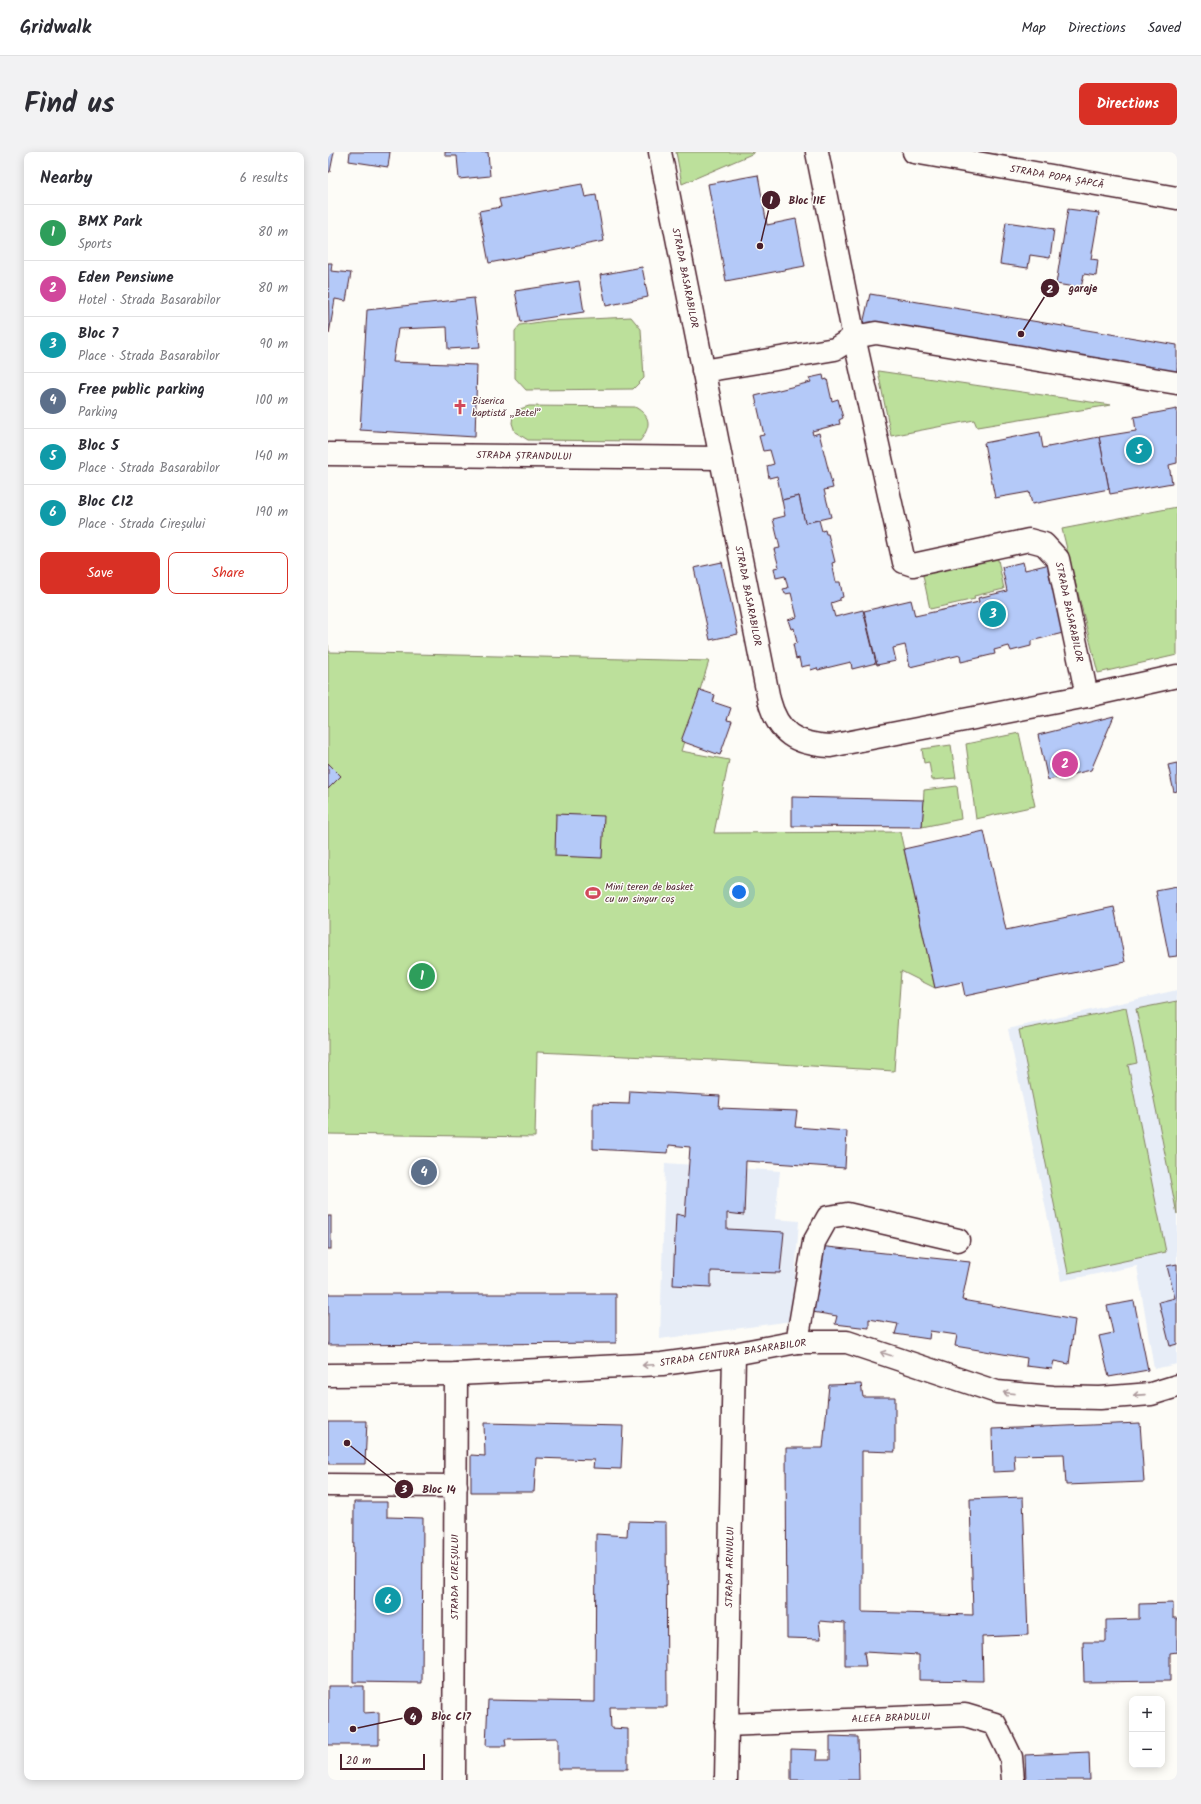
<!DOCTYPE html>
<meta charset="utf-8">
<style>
body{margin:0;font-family:Kalam,sans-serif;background:#f2f2f3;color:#2b2b33}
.controls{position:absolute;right:12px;bottom:12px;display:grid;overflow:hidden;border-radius:8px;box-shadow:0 2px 10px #0003}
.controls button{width:36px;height:36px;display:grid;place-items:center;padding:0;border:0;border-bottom:1px solid #e1e1e2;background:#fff;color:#2b2b33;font:20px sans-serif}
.scale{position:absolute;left:12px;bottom:10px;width:85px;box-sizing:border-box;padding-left:4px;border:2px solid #4a1f2b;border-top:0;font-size:11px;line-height:14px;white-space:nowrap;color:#4a1f2b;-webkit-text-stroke:3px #fdfcf7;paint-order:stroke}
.you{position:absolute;left:411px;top:740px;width:14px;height:14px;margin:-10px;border:3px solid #fff;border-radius:50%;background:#1a73e8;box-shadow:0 0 0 6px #1a73e833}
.badge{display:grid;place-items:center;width:26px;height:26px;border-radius:50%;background:#d93025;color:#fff;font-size:13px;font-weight:700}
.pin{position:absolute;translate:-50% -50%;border:2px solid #fff;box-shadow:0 1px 4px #0006}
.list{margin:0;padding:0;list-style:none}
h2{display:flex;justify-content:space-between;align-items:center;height:52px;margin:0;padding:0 16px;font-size:17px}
h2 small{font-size:13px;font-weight:400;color:#7c7c81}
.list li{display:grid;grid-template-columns:26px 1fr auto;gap:12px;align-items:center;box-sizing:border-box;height:56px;padding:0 16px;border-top:1px solid #e1e1e2}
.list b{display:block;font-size:15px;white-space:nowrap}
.list p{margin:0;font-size:13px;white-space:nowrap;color:#7c7c81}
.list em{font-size:13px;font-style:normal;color:#7c7c81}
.actions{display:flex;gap:8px;padding:12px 16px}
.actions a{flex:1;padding:9px 0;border:1px solid #d93025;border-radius:8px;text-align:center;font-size:14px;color:#d93025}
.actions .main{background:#d93025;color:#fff}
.map{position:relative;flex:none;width:849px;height:1628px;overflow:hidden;border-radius:8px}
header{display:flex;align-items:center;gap:24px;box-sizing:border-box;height:56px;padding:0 20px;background:#fff;border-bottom:1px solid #e1e1e2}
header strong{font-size:19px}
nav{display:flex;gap:22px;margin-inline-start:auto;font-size:14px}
.intro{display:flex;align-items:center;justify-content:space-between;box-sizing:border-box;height:96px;padding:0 24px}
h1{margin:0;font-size:28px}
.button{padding:10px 18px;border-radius:8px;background:#d93025;color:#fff;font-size:14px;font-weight:700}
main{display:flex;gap:24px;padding:0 24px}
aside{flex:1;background:#fff;border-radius:8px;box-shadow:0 2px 10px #0003}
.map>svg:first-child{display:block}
</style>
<header>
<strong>Gridwalk</strong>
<nav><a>Map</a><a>Directions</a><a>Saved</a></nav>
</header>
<div class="intro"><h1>Find us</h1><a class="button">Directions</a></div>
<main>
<aside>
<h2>Nearby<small>6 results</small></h2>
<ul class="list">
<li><span class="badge" style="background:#2e9e5b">1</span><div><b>BMX Park</b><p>Sports</p></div><em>80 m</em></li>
<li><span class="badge" style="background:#d1479c">2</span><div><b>Eden Pensiune</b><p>Hotel · Strada Basarabilor</p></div><em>80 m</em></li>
<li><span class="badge" style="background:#0f9aa8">3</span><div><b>Bloc 7</b><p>Place · Strada Basarabilor</p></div><em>90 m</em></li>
<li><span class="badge" style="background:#5c6f8a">4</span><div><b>Free public parking</b><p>Parking</p></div><em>100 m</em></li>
<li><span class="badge" style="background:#0f9aa8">5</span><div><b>Bloc 5</b><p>Place · Strada Basarabilor</p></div><em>140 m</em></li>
<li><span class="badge" style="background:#0f9aa8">6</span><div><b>Bloc C12</b><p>Place · Strada Cireșului</p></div><em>190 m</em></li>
</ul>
<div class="actions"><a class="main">Save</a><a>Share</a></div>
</aside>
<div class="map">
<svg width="849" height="1628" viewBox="0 0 849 1628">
<rect width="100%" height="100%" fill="#fdfcf7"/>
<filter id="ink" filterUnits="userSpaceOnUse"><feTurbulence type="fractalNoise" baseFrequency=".025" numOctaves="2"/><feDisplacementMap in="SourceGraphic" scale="8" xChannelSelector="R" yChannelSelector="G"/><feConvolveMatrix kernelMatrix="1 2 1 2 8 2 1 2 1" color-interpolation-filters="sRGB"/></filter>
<g filter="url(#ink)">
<g fill="#e7edf7">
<polygon points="849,838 849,1212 826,1217 809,1114 733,1129 680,877"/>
<polygon points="337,1011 452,1019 447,1067 471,1069 464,1169 332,1187"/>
</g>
<g fill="#bce09b" stroke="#838063">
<polygon points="348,0 421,0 426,1 354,32"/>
<polygon points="303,165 313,177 316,226 305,237 198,238 187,226 187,179 192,173 218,169"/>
<polygon points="550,219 783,253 649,275 646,268 563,284"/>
<path d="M201 254 307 255C324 265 323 274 312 289L200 288 187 280 184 271 185 263 192 257Z"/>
<polygon points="849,355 849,503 770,521 734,377"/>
<polygon points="669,403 676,437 646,444 647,447 602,457 594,419"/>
<polygon points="0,493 1,500 381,509 353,599 401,608 386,681 572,680 607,836 573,819 566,919 386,908 209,900 207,985 0,982"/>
<polygon points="691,581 707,654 648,667 638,592"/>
<polygon points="623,593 628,626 604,628 601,610 596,611 594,597"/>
<polygon points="629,634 633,667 594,675 596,638"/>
<polygon points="849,849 849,1062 808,857"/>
<polygon points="798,856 809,911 800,913 838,1100 740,1121 691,878"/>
</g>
<g fill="#b4c9f8" stroke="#4a1f2b">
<polygon points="0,0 6,0 2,20 0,20"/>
<polygon points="22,0 62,0 60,15 21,9"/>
<polygon points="117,0 160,0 162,24 131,27 129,4 117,4"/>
<polygon points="430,23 439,73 468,67 477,114 398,129 380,32"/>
<polygon points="254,32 257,45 268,43 276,89 161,111 151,59 173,55 171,47"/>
<polygon points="740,57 771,61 763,107 770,108 768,124 756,122 753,136 728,132"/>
<polygon points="678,70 726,77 722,106 702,103 700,116 672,112"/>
<polygon points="0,111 4,111 3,119 23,121 18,149 7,147 1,182"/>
<polygon points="314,115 320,145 278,154 272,123"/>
<polygon points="251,129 256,160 193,170 187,139"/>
<polygon points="542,142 849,193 849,222 535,172"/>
<polygon points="146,146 152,195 120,197 119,175 70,177 65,210 149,213 147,285 32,278 39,158"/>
<polygon points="495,223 496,228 499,227 504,249 510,247 515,266 511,268 512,272 484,279 485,283 491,281 505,336 496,338 503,365 477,371 471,344 454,348 449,324 441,326 439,314 446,312 442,298 435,299 431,284 436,283 427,244 483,230 481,226"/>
<polygon points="849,257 849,311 841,313 844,331 782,342 771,285 808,279 806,265"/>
<polygon points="712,280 715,296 771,285 781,337 704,352 701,340 667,346 656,291"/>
<polygon points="471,344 477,371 491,368 494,379 497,378 498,382 500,382 507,410 504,411 508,430 512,430 515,445 512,446 512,448 503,451 507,465 535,458 548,511 524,517 523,510 490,518 489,516 483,518 482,513 473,515 471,506 468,507 465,492 469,491 466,476 463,477 460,468 469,465 463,441 457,442 455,437 460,436 457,424 448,426 446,416 451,415 446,397 452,396 445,367 457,364 454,348"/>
<polygon points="394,410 410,482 382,488 366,416"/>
<polygon points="695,410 697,418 722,412 726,428 723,429 735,481 703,489 703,494 683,499 681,494 666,498 667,502 633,510 632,503 582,515 577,493 565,496 568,509 549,513 536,459 583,448 587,464 651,450 650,446 679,439 674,415"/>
<polygon points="372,538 387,543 385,550 403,556 399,568 404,569 392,603 353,589"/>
<polygon points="786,564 763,618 720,628 710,583"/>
<polygon points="0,611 13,624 0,637"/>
<polygon points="849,611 849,639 846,640 840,613"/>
<polygon points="464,645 596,648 594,675 464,674"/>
<polygon points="228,662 276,664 274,706 227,704"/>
<polygon points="656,679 678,778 786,755 797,810 637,844 634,830 607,836 576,697"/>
<polygon points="849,735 849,804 841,805 828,739"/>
<polygon points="302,939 392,944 391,956 469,959 467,975 519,979 517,1016 418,1009 416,1063 399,1061 399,1077 456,1080 452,1121 383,1119 383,1135 345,1133 348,1062 357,1064 362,995 341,993 340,1001 265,997 265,951 301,952"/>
<rect x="0" y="1064" width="3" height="33"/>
<polygon points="490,1094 642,1110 634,1148 747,1168 741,1212 726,1209 724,1217 698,1214 699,1206 627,1194 629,1183 602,1179 601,1187 567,1182 570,1172 541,1167 541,1176 507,1172 509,1164 478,1159"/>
<polygon points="849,1112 849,1192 842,1194 831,1150 847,1146 839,1114"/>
<polygon points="0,1142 288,1142 288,1191 0,1193"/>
<polygon points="806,1149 820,1218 781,1225 771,1184 785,1181 779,1154"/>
<polygon points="533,1232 535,1245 567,1245 567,1300 534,1299 534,1460 645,1463 642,1347 695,1345 700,1483 654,1485 655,1529 591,1528 591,1503 536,1500 538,1514 517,1514 517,1471 491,1469 493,1487 459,1486 458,1296 495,1296 501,1233"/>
<polygon points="0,1269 39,1269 37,1312 0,1312"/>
<polygon points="156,1271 295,1274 293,1317 265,1316 266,1308 208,1306 206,1340 143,1340 143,1303 157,1304"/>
<polygon points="812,1271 816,1330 738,1333 736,1302 686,1303 687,1319 665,1320 664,1277"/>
<polygon points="26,1350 59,1350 59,1365 95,1366 94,1531 25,1530"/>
<polygon points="300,1369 338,1370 339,1555 282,1555 283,1576 300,1577 300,1617 230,1617 230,1586 177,1587 178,1594 158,1594 160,1548 267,1550 268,1382 299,1384"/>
<polygon points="845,1451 845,1466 849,1466 849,1500 842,1501 842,1529 756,1530 755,1490 778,1490 778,1468 811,1467 811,1452"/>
<polygon points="0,1534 36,1534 36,1561 51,1560 51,1593 0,1593"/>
<polygon points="502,1584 530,1585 531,1628 463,1628 463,1597 489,1598 488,1608 502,1608"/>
<polygon points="761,1600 762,1628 698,1628 697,1603"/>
</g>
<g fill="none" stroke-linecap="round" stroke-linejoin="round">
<g stroke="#4a1f2b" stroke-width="25">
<g id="minor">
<path d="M332 0 441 548C450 582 468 592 502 594L759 544 849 524"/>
<polyline points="489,0 526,185 576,410 585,413 701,388 716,392 730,407 759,544"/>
<polyline points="586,0 849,46"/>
<polyline points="375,219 507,197 526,185 548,181 849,231"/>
<polyline points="0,302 392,306"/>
<polyline points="469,1190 486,1090 500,1065 519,1062 630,1088"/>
<polyline points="0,1223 128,1222 334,1212 406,1202 469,1190 519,1190 669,1240 725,1245 772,1246 823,1242 849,1234"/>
<polyline points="0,1333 128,1334"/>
<polyline points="398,1573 637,1563 667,1572 683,1605 685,1628"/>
<polyline points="126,1628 128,1222"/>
<polyline points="398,1628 406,1202"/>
</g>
</g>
<use href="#minor" stroke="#fdfcf7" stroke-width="22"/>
</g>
<defs><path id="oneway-shaft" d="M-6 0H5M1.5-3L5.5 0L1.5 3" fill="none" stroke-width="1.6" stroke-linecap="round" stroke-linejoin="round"/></defs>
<g stroke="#ac999b">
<use href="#oneway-shaft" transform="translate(558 1202) rotate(-162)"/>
<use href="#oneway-shaft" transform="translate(320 1213) rotate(177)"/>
<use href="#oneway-shaft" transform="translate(681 1241) rotate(-174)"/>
<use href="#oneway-shaft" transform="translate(811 1243) rotate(176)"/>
</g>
</g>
<defs>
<g id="church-bare" transform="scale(1.2)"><path d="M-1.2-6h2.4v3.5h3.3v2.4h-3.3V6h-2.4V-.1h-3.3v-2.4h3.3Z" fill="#d1495b" stroke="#fdfcf7" stroke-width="2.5" paint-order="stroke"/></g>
<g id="stadium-bare" transform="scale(1.2)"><path d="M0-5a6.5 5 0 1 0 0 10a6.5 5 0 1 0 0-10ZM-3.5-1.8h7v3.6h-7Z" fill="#d1495b" stroke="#fdfcf7" stroke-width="2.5" paint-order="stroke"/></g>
</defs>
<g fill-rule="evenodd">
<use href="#church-bare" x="132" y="255"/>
<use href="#stadium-bare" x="265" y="741"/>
</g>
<g text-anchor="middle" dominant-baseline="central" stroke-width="3" stroke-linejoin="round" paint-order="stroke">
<g font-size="10" fill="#4a1f2b" stroke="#fdfcf7">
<text transform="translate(729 25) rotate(10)">STRADA POPA ȘAPCĂ</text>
<text transform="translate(357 126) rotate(79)">STRADA BASARABILOR</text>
<text transform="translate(196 304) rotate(1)">STRADA ȘTRANDULUI</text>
<text transform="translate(420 444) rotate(79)">STRADA BASARABILOR</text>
<text transform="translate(741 460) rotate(78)">STRADA BASARABILOR</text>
<text transform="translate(405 1201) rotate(-8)">STRADA CENTURA BASARABILOR</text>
<text transform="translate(402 1415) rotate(-89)">STRADA ARINULUI</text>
<text transform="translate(127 1425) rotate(-90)">STRADA CIREȘULUI</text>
<text transform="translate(563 1566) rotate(-2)">ALEEA BRADULUI</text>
</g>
<g font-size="10" fill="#4a1f2b" stroke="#fdfcf7" text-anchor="start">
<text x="144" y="249">Biserica<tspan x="144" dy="12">baptistă „Betel”</tspan></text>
<text x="277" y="735">Mini teren de basket<tspan x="277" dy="12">cu un singur coș</tspan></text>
</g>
</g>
<path fill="none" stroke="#4a1f2b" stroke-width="1.5" d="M432 94L443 48M693 182L722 136M19 1291L76 1337M25 1577L85 1564"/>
<g fill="#4a1f2b" stroke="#fdfcf7" stroke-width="1.5">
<circle cx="432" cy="94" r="4"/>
<circle cx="693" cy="182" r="4"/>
<circle cx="19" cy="1291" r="4"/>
<circle cx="25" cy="1577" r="4"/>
<circle cx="443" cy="48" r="10"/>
<circle cx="722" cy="136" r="10"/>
<circle cx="76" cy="1337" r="10"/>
<circle cx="85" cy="1564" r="10"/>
</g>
<g font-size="12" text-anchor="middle" font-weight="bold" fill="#fff">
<text x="443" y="52">1</text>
<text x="722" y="141">2</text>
<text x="76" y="1341">3</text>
<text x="85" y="1569">4</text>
</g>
<g font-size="11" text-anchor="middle" font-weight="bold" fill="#4a1f2b" stroke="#fdfcf7" stroke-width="3" stroke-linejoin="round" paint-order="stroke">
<text x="479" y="52">Bloc 11E</text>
<text x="755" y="140">garaje</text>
<text x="111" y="1341">Bloc 14</text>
<text x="123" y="1568">Bloc C17</text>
</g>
</svg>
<div class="controls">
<button>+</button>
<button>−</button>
</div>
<div class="scale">20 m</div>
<div class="you"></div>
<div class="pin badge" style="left:94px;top:824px;background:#2e9e5b">1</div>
<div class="pin badge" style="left:737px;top:612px;background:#d1479c">2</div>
<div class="pin badge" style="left:665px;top:462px;background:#0f9aa8">3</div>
<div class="pin badge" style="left:96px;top:1020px;background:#5c6f8a">4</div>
<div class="pin badge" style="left:811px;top:298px;background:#0f9aa8">5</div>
<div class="pin badge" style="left:60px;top:1448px;background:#0f9aa8">6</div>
</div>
</main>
